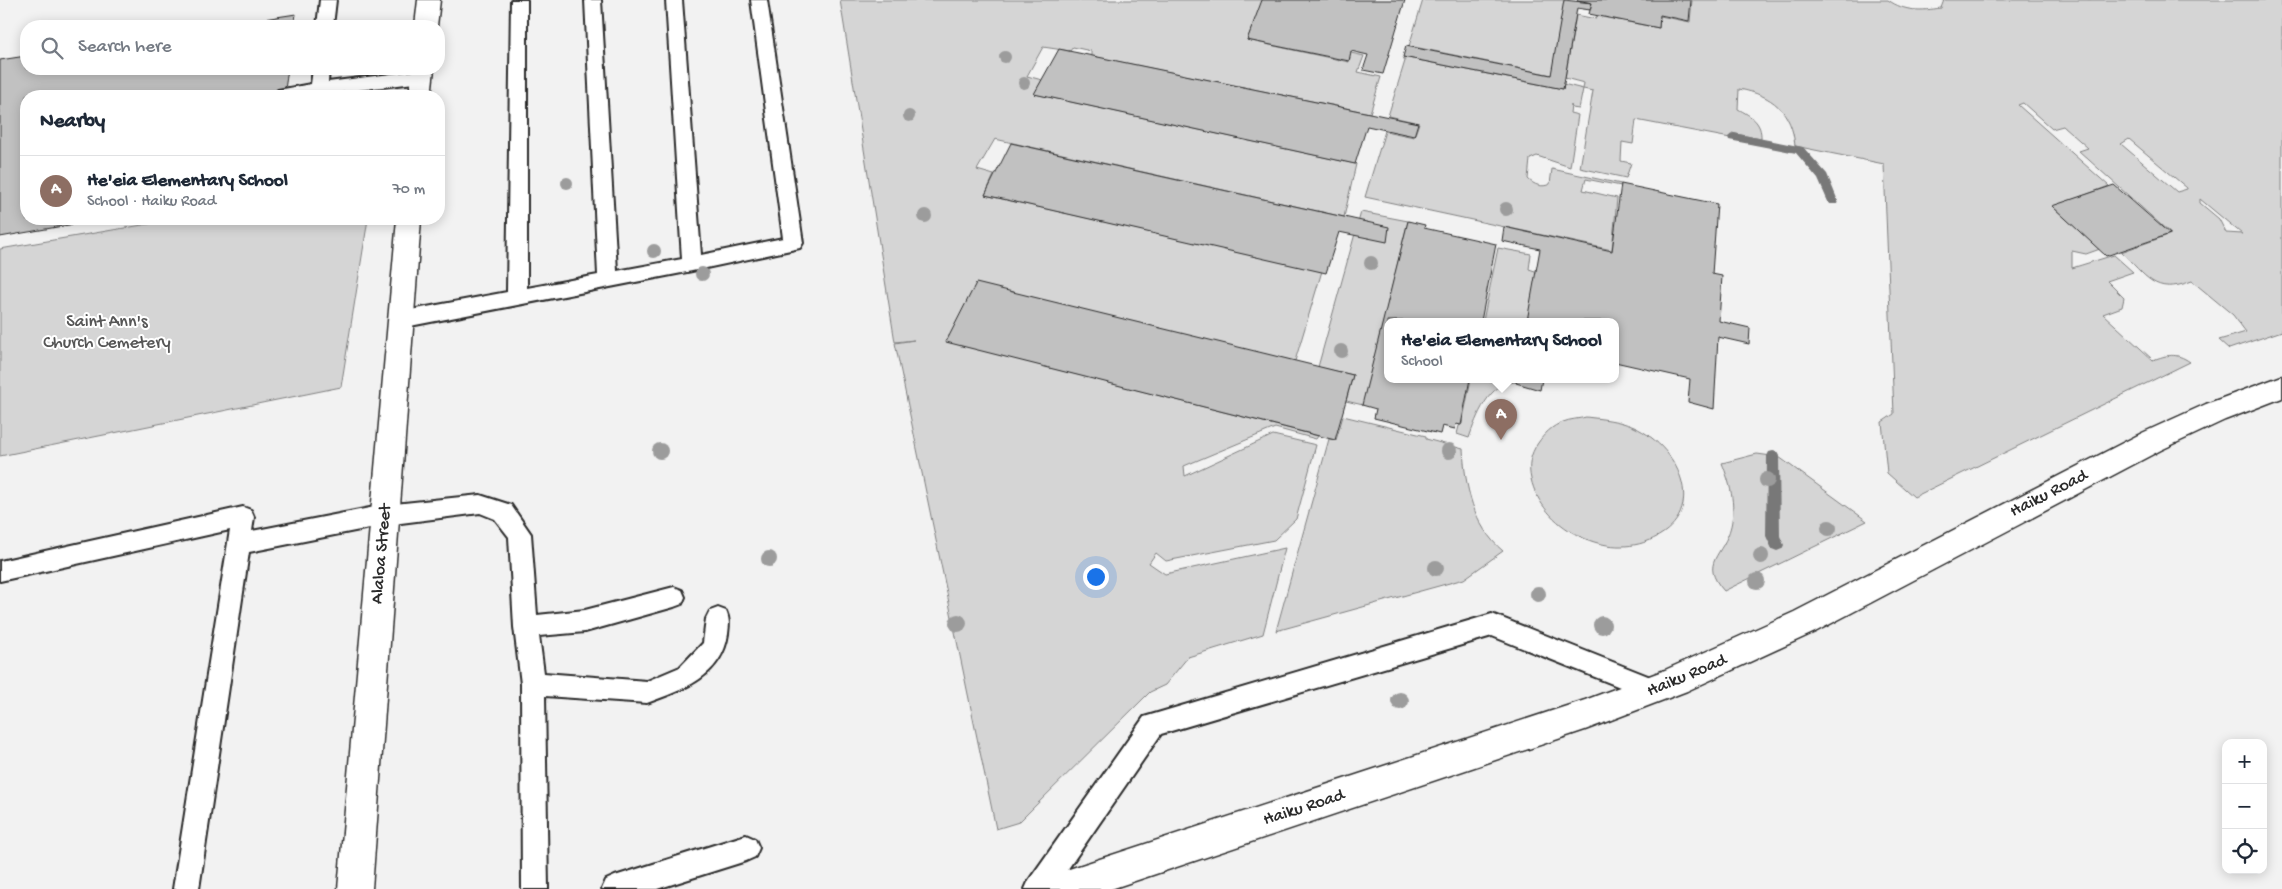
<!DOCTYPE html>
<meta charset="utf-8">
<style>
body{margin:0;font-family:"Gochi Hand",sans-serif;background:#f2f2f3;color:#1f2937}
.controls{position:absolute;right:15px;bottom:15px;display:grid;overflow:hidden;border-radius:10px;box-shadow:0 2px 12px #0003}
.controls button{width:45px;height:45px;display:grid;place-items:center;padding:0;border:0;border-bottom:1px solid #e0e1e3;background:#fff;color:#1f2937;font:25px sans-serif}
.you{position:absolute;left:1095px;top:576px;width:18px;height:18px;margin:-12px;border:4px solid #fff;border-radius:50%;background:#1a73e8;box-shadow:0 0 0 8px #1a73e833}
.badge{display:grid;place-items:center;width:32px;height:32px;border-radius:50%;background:#2563eb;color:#fff;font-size:16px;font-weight:700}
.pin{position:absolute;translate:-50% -41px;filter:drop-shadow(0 1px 2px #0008)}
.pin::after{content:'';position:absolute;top:26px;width:18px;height:15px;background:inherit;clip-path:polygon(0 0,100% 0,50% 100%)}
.popup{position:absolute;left:1384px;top:318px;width:235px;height:65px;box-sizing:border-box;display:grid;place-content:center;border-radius:10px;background:#fff;filter:drop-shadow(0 1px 4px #0005);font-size:16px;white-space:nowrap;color:#747a83}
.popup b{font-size:19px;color:#1f2937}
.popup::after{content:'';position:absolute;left:50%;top:100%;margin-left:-10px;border:10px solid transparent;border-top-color:#fff}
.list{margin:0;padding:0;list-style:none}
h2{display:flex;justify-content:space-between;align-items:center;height:65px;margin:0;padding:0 20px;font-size:21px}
h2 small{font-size:16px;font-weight:400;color:#747a83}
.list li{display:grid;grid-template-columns:32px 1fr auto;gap:15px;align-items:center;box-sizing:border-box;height:70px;padding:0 20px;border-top:1px solid #e0e1e3}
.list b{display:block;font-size:19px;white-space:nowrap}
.list p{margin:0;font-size:16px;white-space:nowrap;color:#747a83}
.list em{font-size:16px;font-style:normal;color:#747a83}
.icon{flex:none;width:28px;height:28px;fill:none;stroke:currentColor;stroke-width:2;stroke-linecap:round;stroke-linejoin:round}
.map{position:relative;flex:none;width:2282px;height:889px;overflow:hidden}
.search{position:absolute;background:#fff;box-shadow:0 2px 12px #0003;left:20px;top:20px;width:425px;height:55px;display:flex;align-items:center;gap:12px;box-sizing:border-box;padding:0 18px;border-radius:20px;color:#747a83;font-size:19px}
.panel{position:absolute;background:#fff;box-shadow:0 2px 12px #0003;left:20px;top:90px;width:425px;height:135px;border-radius:20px}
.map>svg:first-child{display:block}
</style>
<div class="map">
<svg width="2282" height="889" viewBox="0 0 2282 889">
<rect width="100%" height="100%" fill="#f2f2f2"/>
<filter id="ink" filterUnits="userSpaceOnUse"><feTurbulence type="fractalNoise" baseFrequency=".02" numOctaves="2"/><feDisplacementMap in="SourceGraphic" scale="10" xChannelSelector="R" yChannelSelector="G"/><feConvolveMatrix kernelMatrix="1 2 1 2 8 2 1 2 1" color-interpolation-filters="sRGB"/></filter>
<g filter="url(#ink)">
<g fill="#d5d5d5" stroke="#808080" fill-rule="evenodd">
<polygon points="840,0 1263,0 1247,40 1349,62 1351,53 1364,56 1358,72 1381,77 1370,113 1091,56 1091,51 1073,47 1070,51 1043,47 1027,76 1042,80 1035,94 1356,164 1344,217 995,139 977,170 994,175 985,195 1322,271 1295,361 948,336 946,341 1318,436 1316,439 1275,428 1184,466 1185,476 1273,435 1316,445 1296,519 1274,540 1166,561 1156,553 1149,563 1165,574 1285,548 1263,634 1188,657 1165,685 1150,692 1019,822 996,829 895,343 914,340 895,342"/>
<polygon points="1423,0 1565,0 1552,75 1409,46"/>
<path d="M1692 0H1888C1905 12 1921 11 1941 8L1944 0H2282V331L2229 349 2219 340 2246 332 2233 315 2192 281C2154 296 2147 276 2121 252L2171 234 2079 151 2088 148 2063 126 2052 129 2023 103 2018 105 2109 186 2053 207 2100 249 2086 254 2072 251V268L2114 255 2133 272 2107 281 2124 298 2122 307 2103 314 2153 360C2167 355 2176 352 2190 362L1914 497 1887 473 1882 422 1894 414 1884 164 1795 146C1792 111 1772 95 1739 89L1738 109C1751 116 1762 122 1761 139L1732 133 1730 138 1636 120 1633 144 1622 142 1621 161 1631 163 1626 178 1580 168 1593 91 1583 89 1579 109 1572 108 1571 105 1570 113 1578 115 1570 167 1537 156 1530 159 1528 179C1534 185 1542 188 1550 184L1552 169 1621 184V186L1586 179 1583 190 1617 198 1612 250 1365 197 1385 131 1414 137 1419 123 1388 116 1405 61 1403 57 1563 89V84L1583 89 1584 83 1565 78 1576 15 1596 19 1597 16 1659 28 1660 16 1690 22ZM2129 139 2187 188V189L2177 192 2121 144ZM2200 199 2242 234 2226 233 2219 219 2200 203Z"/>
<polygon points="1361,212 1408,221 1363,405 1346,401 1353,375 1318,367"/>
<polygon points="178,219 368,219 341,387 0,456 0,249"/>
<polygon points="1498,248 1531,254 1529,269 1538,272 1528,321 1483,321"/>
<path d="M1471 379H1517L1516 382C1489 381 1476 418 1469 438L1457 434 1459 426 1462 424Z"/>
<path d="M1343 416 1426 436V439L1463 449C1465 486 1473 526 1503 551L1464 579 1276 631 1329 439 1336 440Z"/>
<path d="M1586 417C1602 419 1618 420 1634 427 1682 449 1710 517 1648 541 1603 559 1542 527 1531 479 1528 467 1530 454 1538 443 1544 434 1552 426 1563 422 1570 419 1579 419 1586 417Z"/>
<path d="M1757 454 1779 457 1867 521 1724 591C1698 562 1724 556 1731 526 1736 504 1730 483 1722 463Z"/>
</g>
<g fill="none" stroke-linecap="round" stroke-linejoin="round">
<g fill="#787878" fill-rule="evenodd">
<polygon points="1733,133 1803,147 1827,174 1838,201 1837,204 1829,204 1818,179 1796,153 1729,140 1728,137"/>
<polygon points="1773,451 1777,452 1779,456 1780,536 1784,545 1782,549 1777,551 1772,549 1766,536 1767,456 1769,452"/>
</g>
</g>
<g fill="#c1c1c1" stroke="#2b2b2b">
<polygon points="1262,0 1405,0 1383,74 1363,70 1368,55 1351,51 1349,61 1247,40"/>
<polygon points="1564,0 1592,3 1590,10 1577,8 1563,89 1403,57 1406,46 1551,75"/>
<polygon points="1577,0 1691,0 1689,21 1660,15 1659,28 1589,14 1592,3"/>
<polygon points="296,14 294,26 219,26"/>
<polygon points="1059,49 1418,123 1414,136 1367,126 1355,164 1034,94"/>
<polygon points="26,56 26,69 288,69 284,96 26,96 26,219 103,219 0,237 0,60"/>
<polygon points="1011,143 1389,227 1387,242 1339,232 1326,273 985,195"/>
<polygon points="1621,184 1717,204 1712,274 1722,276 1719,321 1750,328 1749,344 1718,337 1714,409 1688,402 1690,379 1615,362 1615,321 1527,321 1540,249 1502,241 1504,227 1612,251"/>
<polygon points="2114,185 2170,234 2106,256 2052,206"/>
<polygon points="1408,221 1425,225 1424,228 1496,244 1481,321 1387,321 1387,379 1470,379 1461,425 1456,424 1455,429 1442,426 1440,434 1374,418 1376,409 1362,405"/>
<polygon points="976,283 1353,375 1335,440 946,342"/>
<polygon points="1517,379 1542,379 1540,390 1516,383"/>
</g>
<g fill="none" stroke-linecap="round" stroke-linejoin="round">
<g stroke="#2b2b2b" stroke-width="4">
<g id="lane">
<polygon points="320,0 336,0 333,26 317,26"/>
<polygon points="511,0 527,0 527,288 598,275 585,0 601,0 617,271 682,259 666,0 682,0 701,255 783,238 751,0 767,0 803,243 800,248 692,271 400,328 393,326 390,320 393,314 400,312 507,292"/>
<polygon points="313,69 329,69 328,82 422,70 428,72 431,76 428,80 422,82 326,94 326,96 277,96 275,94 278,90 311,84"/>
<path d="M480 495 511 505 531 534 537 615 585 610 674 587 682 590 685 597 682 604 674 607 585 632 539 636 544 673 647 681 680 667 703 643 706 619 710 611 718 608 726 611C730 620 729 625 728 634 722 677 682 690 647 703L545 696 548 889H522L521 684 514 627 509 537 495 519 480 513 385 525 249 552 199 889H173L230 530 0 581V561L243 507 251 510 254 517 252 531 385 505Z"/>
<polygon points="1492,614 1663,682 1667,690 1663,698 1655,701 1492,636 1161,734 1054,889 1025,889 1029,880 1144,717"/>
<polygon points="746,835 755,839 759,848 755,857 746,861 657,889 602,889 606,880 615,876"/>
</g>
</g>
<g stroke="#2b2b2b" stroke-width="3">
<g id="secondary">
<polygon points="418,0 440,0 437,26 415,26"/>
<polygon points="412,69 434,69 431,96 409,96"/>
<polygon points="397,219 421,219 372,889 338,889"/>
<polygon points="2282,376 2282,398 2225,420 2161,450 1815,632 1687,691 1585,730 1111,889 1043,889 1048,877 1060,872 1585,700 1665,670 1794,612 2142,433 2206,404"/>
</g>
</g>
<use href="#lane" fill="#fff" fill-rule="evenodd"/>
<use href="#secondary" fill="#fff" fill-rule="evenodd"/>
</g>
<g fill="#9c9c9c">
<circle cx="1005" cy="57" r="6"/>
<circle cx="1024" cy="83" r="6"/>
<circle cx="909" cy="116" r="6"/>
<circle cx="567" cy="183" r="6"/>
<circle cx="1506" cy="209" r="7"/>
<circle cx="925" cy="216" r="7"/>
<circle cx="654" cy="251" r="7"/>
<circle cx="1371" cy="263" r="7"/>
<circle cx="702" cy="274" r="7"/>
<circle cx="1341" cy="351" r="7"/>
<circle cx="660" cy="451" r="8"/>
<circle cx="1449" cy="451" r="8"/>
<circle cx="1767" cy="480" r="8"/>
<circle cx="1829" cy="528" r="8"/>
<circle cx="1761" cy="556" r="8"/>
<circle cx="769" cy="559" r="8"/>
<circle cx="1436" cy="568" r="8"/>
<circle cx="1757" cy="581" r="8"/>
<circle cx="1538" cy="594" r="8"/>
<circle cx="958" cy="623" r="9"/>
<circle cx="1602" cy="625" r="9"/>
<circle cx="1400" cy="701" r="9"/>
</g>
</g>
<g text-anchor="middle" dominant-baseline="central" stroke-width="4" stroke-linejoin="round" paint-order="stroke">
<g font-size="18" fill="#565656" stroke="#fff">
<text x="107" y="322">Saint Ann's<tspan x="107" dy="21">Church Cemetery</tspan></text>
</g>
<g font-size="18" fill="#2b2b2b" stroke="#fff">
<text transform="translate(2049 494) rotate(-27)">Haiku Road</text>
<text transform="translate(382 554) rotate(-85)">Alaloa Street</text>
<text transform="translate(1687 676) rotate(-23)">Haiku Road</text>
<text transform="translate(1304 808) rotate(-18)">Haiku Road</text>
</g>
</g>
</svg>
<div class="controls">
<button>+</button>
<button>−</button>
<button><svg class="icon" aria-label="locate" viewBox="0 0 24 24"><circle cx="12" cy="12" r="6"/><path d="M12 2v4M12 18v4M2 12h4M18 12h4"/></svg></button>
</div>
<div class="you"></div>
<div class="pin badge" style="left:1501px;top:440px;background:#8d6e63">A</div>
<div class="popup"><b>He'eia Elementary School</b>School</div>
<div class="search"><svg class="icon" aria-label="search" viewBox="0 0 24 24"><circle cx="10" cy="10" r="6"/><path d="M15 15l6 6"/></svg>Search here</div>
<section class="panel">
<h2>Nearby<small></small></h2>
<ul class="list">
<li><span class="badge" style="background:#8d6e63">A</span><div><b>He'eia Elementary School</b><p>School · Haiku Road</p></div><em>70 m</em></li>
</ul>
</section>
</div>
